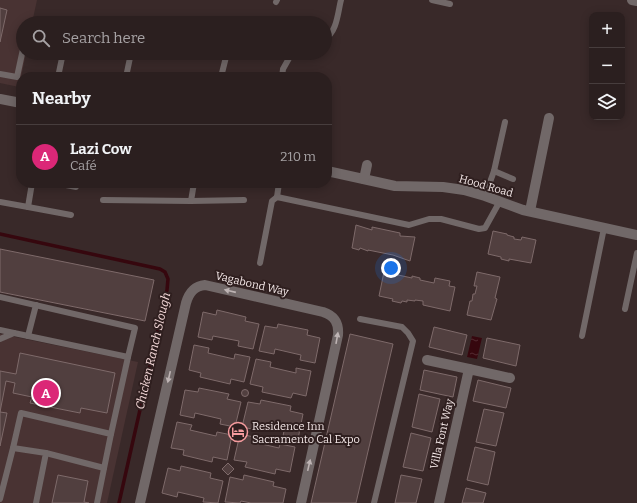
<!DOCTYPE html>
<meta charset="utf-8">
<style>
body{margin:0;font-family:Bitter,serif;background:#372c2c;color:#f1f3f6}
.controls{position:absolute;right:12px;top:12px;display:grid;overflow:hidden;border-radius:8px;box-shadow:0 2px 10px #0003}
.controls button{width:36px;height:36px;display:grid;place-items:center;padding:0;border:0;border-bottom:1px solid #473d3d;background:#2b1f1f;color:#f1f3f6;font:20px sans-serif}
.you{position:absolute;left:391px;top:268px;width:14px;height:14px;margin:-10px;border:3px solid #fff;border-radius:50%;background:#1a73e8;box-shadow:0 0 0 6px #1a73e833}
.badge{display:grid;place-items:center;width:26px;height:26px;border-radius:50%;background:#db2777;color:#fff;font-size:13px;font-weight:700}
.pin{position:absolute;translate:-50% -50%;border:2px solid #fff;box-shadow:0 1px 4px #0006}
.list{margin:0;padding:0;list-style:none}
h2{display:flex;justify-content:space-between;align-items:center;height:52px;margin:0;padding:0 16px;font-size:17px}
h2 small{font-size:13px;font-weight:400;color:#a6a2a4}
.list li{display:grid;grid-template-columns:26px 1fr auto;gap:12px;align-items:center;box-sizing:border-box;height:64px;padding:0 16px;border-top:1px solid #473d3d}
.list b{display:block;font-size:15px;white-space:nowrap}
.list p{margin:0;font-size:13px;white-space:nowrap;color:#a6a2a4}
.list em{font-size:13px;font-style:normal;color:#a6a2a4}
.icon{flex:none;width:22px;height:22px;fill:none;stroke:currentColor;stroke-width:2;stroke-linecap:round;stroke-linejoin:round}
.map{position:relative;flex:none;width:637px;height:503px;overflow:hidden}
.search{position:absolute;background:#2b1f1f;box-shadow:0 2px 10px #0003;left:16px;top:16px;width:316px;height:44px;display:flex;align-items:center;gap:10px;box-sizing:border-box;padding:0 14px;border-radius:22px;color:#a6a2a4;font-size:15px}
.panel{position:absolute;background:#2b1f1f;box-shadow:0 2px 10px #0003;left:16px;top:72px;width:316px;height:116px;border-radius:16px}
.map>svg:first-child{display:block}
</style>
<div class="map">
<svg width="637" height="503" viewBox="0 0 637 503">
<defs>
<pattern id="water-ripples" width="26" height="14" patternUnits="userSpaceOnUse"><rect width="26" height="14" fill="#36070e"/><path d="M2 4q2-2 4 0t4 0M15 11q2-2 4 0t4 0" fill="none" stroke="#542b31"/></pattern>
</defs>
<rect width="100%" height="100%" fill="#392929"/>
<g fill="#493333">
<polygon points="0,0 37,0 32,23 23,23 23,53 26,53 19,87 0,83"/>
<polygon points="0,334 138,362 107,503 0,503"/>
</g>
<polygon fill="url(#water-ripples)" points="472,336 482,338 477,359 467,357"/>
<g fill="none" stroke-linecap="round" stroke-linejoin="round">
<polyline stroke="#36070e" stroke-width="3.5" points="0,234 160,269 165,272 168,279 167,290 119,503"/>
</g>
<g fill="#513f3f" stroke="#7e6a6a">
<polygon points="0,8 7,10 0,42"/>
<polygon points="356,225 372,230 372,227 400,233 400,236 415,237 410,261 393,255 368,250 368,251 360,248 359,250 352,248"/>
<polygon points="493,231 507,234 507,235 514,237 514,239 521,240 522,237 536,240 531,263 509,259 509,261 501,259 501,257 488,254"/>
<polygon points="0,249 154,280 145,321 0,292"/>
<polygon points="384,272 412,278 412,276 420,278 420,280 434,283 435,278 450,281 449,286 455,287 450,311 423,305 423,301 415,300 415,301 407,300 407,302 402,301 401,303 392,301 393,299 379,296"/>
<polygon points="477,272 500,277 495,298 497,299 491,320 467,315 470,301 472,301 473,294 475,294 477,286 474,286"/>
<polygon points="217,310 246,317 245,321 259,324 253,349 238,346 239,341 213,336 212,340 198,337 203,312 216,315"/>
<polygon points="278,324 308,330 307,335 320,338 315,363 300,360 301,355 275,349 274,354 259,351 265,326 277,328"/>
<polygon points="434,327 467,335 462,355 429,347"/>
<polygon points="350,334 393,344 356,503 311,503"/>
<polygon points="487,338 520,345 516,366 483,358"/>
<polygon points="194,345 209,348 208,353 234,359 235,354 250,357 244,382 231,379 230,384 200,377 201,373 189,370"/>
<polygon points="20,353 115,373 107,413 81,408 80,413 30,403 32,397 13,393 15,383 6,381 0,412 7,413 0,446 0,371 16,374"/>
<polygon points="256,359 271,362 270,367 296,373 296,368 311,371 306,396 293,393 291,398 262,392 263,387 250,384"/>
<polygon points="424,370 457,377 453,397 420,390"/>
<polygon points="478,380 511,388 506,408 473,401"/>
<polygon points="199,388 229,394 227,399 241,402 235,427 220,424 221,419 195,413 194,418 180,415 185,390 198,392"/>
<circle cx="245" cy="393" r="3.5"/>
<polygon points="419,394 440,399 432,432 412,427"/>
<polygon points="261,400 291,406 290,411 303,414 298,439 283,436 284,431 258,425 257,430 242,427 248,402 260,404"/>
<polygon points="484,409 504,413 496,446 476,442"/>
<polygon points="177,422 192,425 190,430 216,436 217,432 232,435 227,460 213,457 212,462 183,455 184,450 171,448"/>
<polygon points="411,433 431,438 423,471 403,467"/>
<polygon points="240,434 254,437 253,442 279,448 280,444 295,447 290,472 276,469 275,474 245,467 247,462 234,460"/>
<polygon points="475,447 495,452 488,485 467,480"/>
<polygon points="228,463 234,469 228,475 222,469"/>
<polygon points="181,466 211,473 210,478 223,481 218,503 203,502 204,498 178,492 177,497 162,493 168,468 180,471"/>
<polygon points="58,475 88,481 84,502 89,503 52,503"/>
<polygon points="244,475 274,482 273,486 286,489 283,503 251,503 241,501 240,503 225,502 230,477 243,480"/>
<polygon points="401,475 422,479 416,503 395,503"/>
<polygon points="466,488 486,493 483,503 462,503"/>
</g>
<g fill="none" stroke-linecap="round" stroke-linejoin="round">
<g stroke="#716868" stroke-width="6">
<polyline points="432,0 450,4"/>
<polyline points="276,2 277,0"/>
<path d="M325 38C337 33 338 11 341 0"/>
<polyline points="0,74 17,77 23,49"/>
<polyline points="58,77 63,53"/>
<polyline points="126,77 131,53"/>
<polyline points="221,77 227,53"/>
<polyline points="282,77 283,69 292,53"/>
<polyline points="494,171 513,179"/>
<polyline points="56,183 76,187"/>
<polyline points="485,196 494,171 505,122"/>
<polyline points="277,197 279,183"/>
<polyline points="103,200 191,201 194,183"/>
<polyline points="191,201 244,200"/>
<polyline points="0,202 28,207 32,183"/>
<polyline points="28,207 71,215"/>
<polyline points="260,263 272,201 277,197 409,225 429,219 441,219 479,229 485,228 500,201"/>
<polyline points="0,297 135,328 128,357 14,333 0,339"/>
<polyline points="625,309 637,253"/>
<polyline points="360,319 402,327 408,333 413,341 374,503"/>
<polyline points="0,330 14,333"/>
<polyline points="28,336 36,305"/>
<polyline points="582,336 604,228"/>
<polyline points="111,434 128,357"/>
<polyline points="46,453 104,468"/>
<polyline points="0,499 13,448"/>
<polyline points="36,503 46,453 13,448 21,413 111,434 97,503"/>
</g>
<g stroke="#716868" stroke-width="10">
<polyline points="0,99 21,103"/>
<polyline points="327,171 395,186 443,187 464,190 485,196 523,210 637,235"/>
<polyline points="364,179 367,165"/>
<polyline points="530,211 549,118"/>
<polyline points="427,360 469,369"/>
<path d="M140 503 186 303C189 293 194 286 205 285L323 312C335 316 339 323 338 335L301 503"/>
<polyline points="439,503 469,369 510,378"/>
</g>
<polyline stroke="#716868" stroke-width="10" points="632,0 637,1"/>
</g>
<defs><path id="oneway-solid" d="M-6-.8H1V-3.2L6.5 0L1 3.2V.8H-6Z"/></defs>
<g fill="#beb4b4">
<use href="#oneway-solid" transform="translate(230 291) rotate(-167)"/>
<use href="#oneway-solid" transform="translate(337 338) rotate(-80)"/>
<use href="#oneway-solid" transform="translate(169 377) rotate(103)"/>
<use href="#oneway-solid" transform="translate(309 465) rotate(-77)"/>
</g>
<defs>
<g id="hotel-ring" transform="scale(1)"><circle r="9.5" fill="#2f1f1f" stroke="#f59b9e" stroke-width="1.5"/><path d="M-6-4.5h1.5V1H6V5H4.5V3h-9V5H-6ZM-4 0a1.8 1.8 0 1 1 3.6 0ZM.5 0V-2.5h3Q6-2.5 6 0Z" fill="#f59b9e"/></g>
</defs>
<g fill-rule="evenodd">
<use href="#hotel-ring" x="238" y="432"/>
</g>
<g text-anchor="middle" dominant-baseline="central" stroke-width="4" stroke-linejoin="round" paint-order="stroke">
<g font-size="11" fill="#f2e6e6" stroke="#2f1f1f">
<text transform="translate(486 186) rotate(16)">Hood Road</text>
<text transform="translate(252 284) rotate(13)">Vagabond Way</text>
<text transform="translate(442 434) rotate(-77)">Villa Font Way</text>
</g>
<g font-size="11" fill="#f2e6e6" stroke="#2f1f1f" text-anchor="start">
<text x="252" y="426">Residence Inn<tspan x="252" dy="13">Sacramento Cal Expo</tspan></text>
</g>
<g font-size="12" font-style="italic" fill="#f6dada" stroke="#2f1f1f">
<text transform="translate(153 351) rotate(-77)">Chicken Ranch Slough</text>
</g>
</g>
</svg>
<div class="controls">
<button>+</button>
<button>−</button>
<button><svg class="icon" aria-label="layers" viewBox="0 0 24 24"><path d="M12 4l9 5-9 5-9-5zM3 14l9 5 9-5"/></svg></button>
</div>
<div class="you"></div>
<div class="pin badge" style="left:46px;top:393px">A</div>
<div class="search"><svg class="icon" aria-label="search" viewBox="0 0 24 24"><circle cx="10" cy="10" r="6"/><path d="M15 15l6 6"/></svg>Search here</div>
<section class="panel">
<h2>Nearby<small></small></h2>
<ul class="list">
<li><span class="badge">A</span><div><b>Lazi Cow</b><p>Café</p></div><em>210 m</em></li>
</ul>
</section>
</div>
